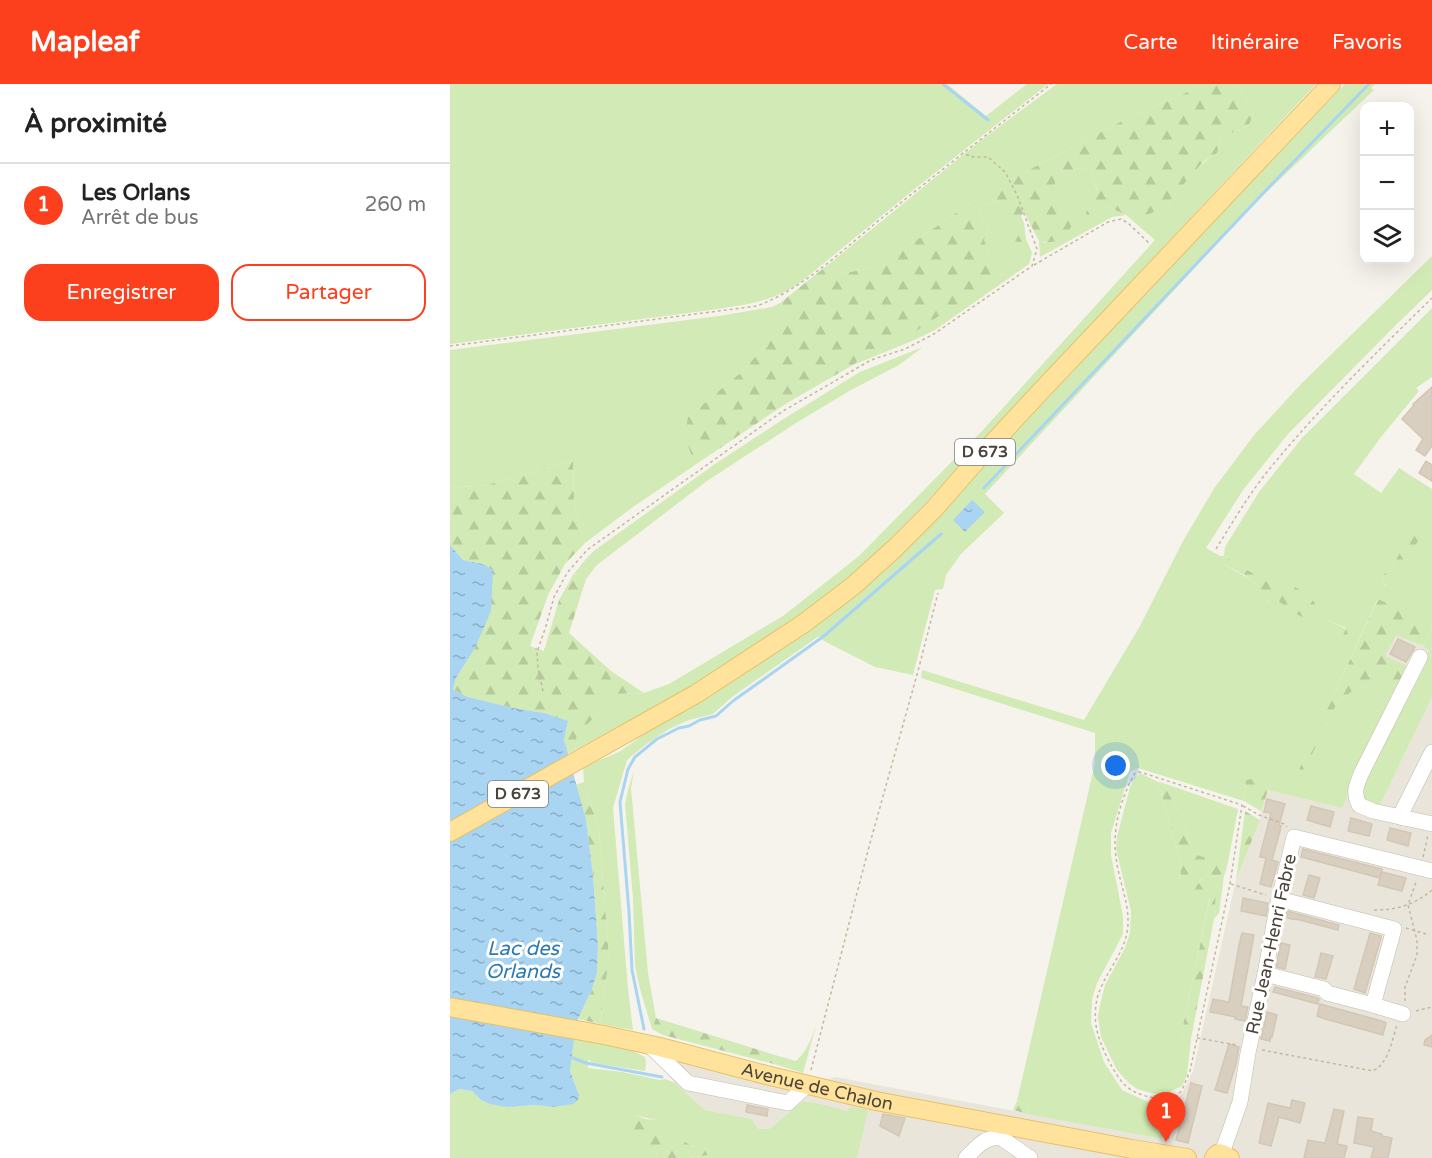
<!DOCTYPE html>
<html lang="fr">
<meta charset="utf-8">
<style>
body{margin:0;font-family:"Varela Round",sans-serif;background:#f2f2f2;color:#222}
.controls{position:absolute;right:18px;top:18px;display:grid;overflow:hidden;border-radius:12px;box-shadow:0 6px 24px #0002}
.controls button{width:54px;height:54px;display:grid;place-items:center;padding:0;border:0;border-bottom:2px solid #e0e0e0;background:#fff;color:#222;font:30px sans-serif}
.you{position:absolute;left:666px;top:682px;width:21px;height:21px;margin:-15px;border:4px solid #fff;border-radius:50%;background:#1a73e8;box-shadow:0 0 0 9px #1a73e833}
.badge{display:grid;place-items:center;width:39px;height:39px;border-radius:50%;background:#fc3f1d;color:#fff;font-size:20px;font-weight:700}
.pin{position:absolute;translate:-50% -50px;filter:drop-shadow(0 2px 3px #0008)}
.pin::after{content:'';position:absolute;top:32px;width:21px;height:18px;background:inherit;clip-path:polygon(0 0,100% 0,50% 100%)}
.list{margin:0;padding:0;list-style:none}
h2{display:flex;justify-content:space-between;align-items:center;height:78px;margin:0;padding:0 24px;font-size:26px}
h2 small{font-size:20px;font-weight:400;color:#767676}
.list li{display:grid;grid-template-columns:39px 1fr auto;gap:18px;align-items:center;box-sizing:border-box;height:84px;padding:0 24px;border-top:2px solid #e0e0e0}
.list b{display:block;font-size:22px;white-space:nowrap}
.list p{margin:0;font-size:20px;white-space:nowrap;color:#767676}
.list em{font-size:20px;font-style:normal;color:#767676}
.actions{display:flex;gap:12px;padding:18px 24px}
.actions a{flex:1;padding:14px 0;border:2px solid #fc3f1d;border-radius:18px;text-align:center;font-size:21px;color:#fc3f1d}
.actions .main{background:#fc3f1d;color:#fff}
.icon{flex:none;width:33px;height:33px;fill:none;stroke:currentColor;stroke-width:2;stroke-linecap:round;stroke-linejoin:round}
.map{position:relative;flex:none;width:982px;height:1074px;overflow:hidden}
header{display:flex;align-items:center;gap:36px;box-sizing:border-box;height:84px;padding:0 30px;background:#fc3f1d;color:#fff}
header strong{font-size:28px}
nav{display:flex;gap:33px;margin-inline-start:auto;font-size:21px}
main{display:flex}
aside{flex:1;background:#fff}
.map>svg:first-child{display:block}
</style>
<header>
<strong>Mapleaf</strong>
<nav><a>Carte</a><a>Itinéraire</a><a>Favoris</a></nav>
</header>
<main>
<aside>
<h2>À proximité<small></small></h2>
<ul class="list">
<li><span class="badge">1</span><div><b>Les Orlans</b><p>Arrêt de bus</p></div><em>260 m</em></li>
</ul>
<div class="actions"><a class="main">Enregistrer</a><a>Partager</a></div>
</aside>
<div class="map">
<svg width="982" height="1074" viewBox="0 0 982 1074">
<defs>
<pattern id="forest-firs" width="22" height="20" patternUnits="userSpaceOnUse" patternTransform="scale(1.5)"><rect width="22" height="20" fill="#d2eab5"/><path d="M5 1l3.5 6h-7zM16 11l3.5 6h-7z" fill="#b6ca9c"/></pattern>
<pattern id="water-ripples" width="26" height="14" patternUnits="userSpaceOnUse" patternTransform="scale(1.5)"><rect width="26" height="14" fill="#a9d4f2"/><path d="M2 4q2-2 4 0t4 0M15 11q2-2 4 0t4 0" fill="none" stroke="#8caec5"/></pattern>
</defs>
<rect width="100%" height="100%" fill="#f6f3ec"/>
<polygon fill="#eae5da" points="946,550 979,565 910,703 928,725 982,613 982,1074 407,1074 417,1026 397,1027 371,1020 353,1017 319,1045 308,1045 302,1035 255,1026 225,999 208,978 215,974 342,1006 386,993 721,1057 729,1015 743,987 786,796 810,736 811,727 818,706 892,724 949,603 960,582 935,572"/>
<g fill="#d2eab5" fill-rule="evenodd">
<path d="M0 0H497L536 32 577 0H598L462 107 352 197C346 201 339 206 332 209 310 220 285 222 261 226L0 260Z"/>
<polygon points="607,0 756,0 674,36 537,108 462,159 421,184 395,189 384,176 530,57"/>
<path d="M786 0H866L688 190 503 391 430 465 379 510 325 550 235 606 125 666 127 650 146 632 151 621 160 610 194 609 219 600 333 532 409 472 532 347 705 156 676 131 662 133 590 173 589 157 596 159 616 121 605 111V90L630 84 641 87 648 109 636 128 644 129 654 121 676 131 716 123C730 103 746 82 767 69L771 54 799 41 804 28Z"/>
<polygon points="895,0 925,0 921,4 924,6 807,117 535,410 554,429 511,470 496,491 493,505 485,506 463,591 425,583 374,557 369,552 282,613 263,630 239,636 219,645 195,661 177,676 163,724 178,905 183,946 150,940 159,872 149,745 134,698 133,683 169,668 454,467 851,45"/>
<polygon points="548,117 554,132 571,158 576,155 582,169 579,180 485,246 462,257 403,281 413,273 418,265 429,266 554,190 541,173 534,156 538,144 530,132 531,123"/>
<path d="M982 172V206L946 241 838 350 793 406 756 464 770 472V478L803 497 810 504 818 518 827 517 833 519 840 527 874 542 893 552 896 544 876 535 865 527 830 495 817 498 774 472 775 463 809 408 852 354 982 224V293L966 304 969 307 931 353 904 390 931 409 949 384 982 405V541L927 516 843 700 846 702 890 613 896 612 906 604 918 602 921 599H928L935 597 949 603 892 724 818 706 815 698 796 696 794 717 688 684 680 688 661 749V771L673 832V850L647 899 642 916 641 939 654 978 672 1006 698 1018 717 1019 712 1055 577 1030 579 1021 567 1017 645 679V649L471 594 472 586 634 636 690 542 733 457 765 403 805 350 852 299ZM974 425 936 502 934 500 932 494 934 490 940 487Z"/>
<polygon points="330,219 339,235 317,258 295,285 238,333 242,371 245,381 183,423 135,459 124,419 123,377 37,401 0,404 0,266 269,232 322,223"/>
<polygon points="473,263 449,281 401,306 346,339 257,397 147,481 136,495 131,490 123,491 136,475 145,466 265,380 332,336 410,288"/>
<polygon points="982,545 982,613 928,725 913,719 910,703 979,566 973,562"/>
<polygon points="184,687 181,704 198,889 206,934 202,945 190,905 185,882 183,814 175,720 178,706"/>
<polygon points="690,689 708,698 730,776 731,802 736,808 760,813 731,951 735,955 741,955 737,991 732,1002 713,1011 701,1009 687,1005 679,999 667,986 651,953 648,933 650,921 655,901 675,864 680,849 681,827 666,765 667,753 680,703 685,693"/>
<polygon points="713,699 788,725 777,783 758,769 753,773 744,770 727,725"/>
<polygon points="774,792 769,829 764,835 766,810 753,805 748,799 753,793"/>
<path d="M367 938 353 989 324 980 325 971 346 977C358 966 362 953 367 938Z"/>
<polygon points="124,955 181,966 195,973 196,979 195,987 144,979 138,976 138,984 172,988 210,996 215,995 225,999 255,1026 302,1035 308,1045 319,1045 353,1017 371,1020 397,1027 401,1023 418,1026 407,1074 240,1074 272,1068 242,1062 219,1048 212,1047 206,1042 206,1036 184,1031 187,1053 207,1074 0,1074 0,1010 9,1005 22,1007 31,1016 57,1023 86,1021 103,1023 129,1011 120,987"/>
</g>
<g fill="url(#forest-firs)">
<path d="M756 0H786L804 28 799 41 771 54 767 69 753 78 725 110 716 123 694 132 676 131 654 121 637 136 636 128 648 108 641 87 630 84 605 90V111L616 121 624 132C623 136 622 143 619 146 613 157 600 160 589 157L574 128 571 132 574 139 576 155 571 158 562 157 548 117 531 123 530 132 538 144 534 156 541 173 555 189 446 260 429 266 418 265 413 273 403 281 337 319 245 381 235 353 238 333 295 285 317 258 338 235 330 219 384 176 395 189 421 184 462 159 537 108 674 36Z"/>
<polygon points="123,377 124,419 135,459 115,480 98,511 80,562 94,567 109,516 123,491 131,490 136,495 119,549 161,587 194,609 160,610 151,621 146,632 127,650 125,666 117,670 114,656 118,638 94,629 63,624 18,613 3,606 6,594 25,564 33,480 13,476 0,461 0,404 37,401"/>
<path d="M974 424 982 430 943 504C936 502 934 501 932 494L934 490 940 487Z"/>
<path d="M770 472H774L817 498 830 494 852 507 865 519V527L876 535 896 545 898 550 893 552C876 543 859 537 842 528 836 525 834 519 827 517L823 521C814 516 812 505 804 498 794 490 781 484 770 478Z"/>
<polygon points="928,515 982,541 982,545 973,562 946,551 935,572 961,583 949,603 935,597 928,599 921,599 918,602 906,604 896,612 890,613 846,703 842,701"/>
<polygon points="809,694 815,698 818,706 811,727 794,717 796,696"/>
<polygon points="134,698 149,745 159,873 150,940 128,935 142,905 147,889 148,861 143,792 136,737 125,701"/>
<polygon points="708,698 713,699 727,725 744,770 753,773 758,769 777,783 774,792 753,793 748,798 753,805 766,810 764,835 741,955 735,955 731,951 760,814 736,808 731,802 730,776"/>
<polygon points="795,727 810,736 786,796"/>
<polygon points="206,934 325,971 324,980 213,951 202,945"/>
<polygon points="567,1017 579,1021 577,1030 563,1026"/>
<polygon points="184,1031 196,1035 206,1036 206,1042 212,1046 219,1048 242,1062 274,1068 240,1074 207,1074 187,1053 182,1042"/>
</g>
<g fill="url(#water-ripples)">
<polygon points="522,416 535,428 515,448 503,436"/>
<polygon points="0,461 13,476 33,480 43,486 41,527 25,564 6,594 3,606 18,613 63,624 94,629 118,637 114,656 136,736 143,792 148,861 147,889 142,905 128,935 124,955 120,987 129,1011 128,1016 123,1020 103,1023 86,1021 57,1023 40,1020 31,1016 22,1007 9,1005 0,1010"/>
</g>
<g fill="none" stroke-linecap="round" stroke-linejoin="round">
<g stroke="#a9d4f2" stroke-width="3">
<polyline points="493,0 538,36"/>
<polyline points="534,404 821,101 919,0"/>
<polyline points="194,945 182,886 179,828 170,718 178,685 185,673 207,655 229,644 239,642 250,636 266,632 283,617 374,552 491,450"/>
<polyline points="123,974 136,979 212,993"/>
</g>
</g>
<g fill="#d8cfc1" stroke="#d3c7b4" stroke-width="1.5">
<polygon points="982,303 982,362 975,372 966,366 973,355 952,335 964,321 963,320"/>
<polygon points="976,377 982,381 982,397 969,389"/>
<polygon points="948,555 965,563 956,578 940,570"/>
<polygon points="817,715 835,720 829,741 831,742 830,747 822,776 828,778 821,803 810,800 816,774 810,773 811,768 821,729 814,728"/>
<polygon points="861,722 884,728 880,743 857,736"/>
<polygon points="901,734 922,740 919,752 898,747"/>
<polygon points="940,744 961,749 958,762 937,756"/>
<polygon points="853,765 932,785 930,794 851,773"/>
<polygon points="932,788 956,794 952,807 928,801"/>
<polygon points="859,791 870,794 864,814 853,811"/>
<polygon points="793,814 818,819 816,832 791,827"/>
<polygon points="837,827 889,841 888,846 850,836 841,835 836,833"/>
<polygon points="792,849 804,851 791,922 798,923 795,937 785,935 786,933 760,928 763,915 779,918 789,861"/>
<polygon points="920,849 931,852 931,854 915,909 904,905"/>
<polygon points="831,859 840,861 835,885 826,883"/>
<polygon points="871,869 883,872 876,895 865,893"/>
<polygon points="825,903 868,914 869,915 868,920 823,908"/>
<polygon points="870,920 932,937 936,939 933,951 872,934 867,932"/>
<polygon points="817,928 827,931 822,953 821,952 820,957 811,955"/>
<polygon points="982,951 982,963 974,961 975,956"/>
<polygon points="779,960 789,963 786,980 777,1009 765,1006"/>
<polygon points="741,999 752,1002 738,1059 726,1056"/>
<polygon points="842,1016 855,1019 850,1039 829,1033 821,1062 809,1059 818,1019 840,1024"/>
<polygon points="297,1021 318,1025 317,1032 296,1028"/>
<polygon points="884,1025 894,1027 887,1060 897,1062 894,1074 854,1074 858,1056 875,1059"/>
<polygon points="433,1030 455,1034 449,1052 430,1042"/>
<polygon points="908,1033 923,1035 921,1047 932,1050 932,1052 942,1054 938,1074 921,1074 924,1063 904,1059"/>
</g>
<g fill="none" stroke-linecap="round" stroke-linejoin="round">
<g stroke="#c2bbae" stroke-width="16">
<g id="minor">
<path d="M970 573 911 690C906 703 903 707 909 721L923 727 982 740"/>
<polyline points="953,734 952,728 982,668"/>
<polyline points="815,890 874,905 877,909 923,921 944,845 829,815"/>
<polyline points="923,921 953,930"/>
<polyline points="198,960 238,999 338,1019 357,1001"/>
<polyline points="552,1040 550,1053 580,1074"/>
<polyline points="772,1069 790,1018 798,969 815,890 827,824 844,753 982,787"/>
<path d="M516 1074C527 1063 533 1054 550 1053"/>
</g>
</g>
<g stroke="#e6c16a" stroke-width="20">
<g id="major">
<polyline points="0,748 246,610 353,540 403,502 445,464 485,424 526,377 590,308 881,0"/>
<path id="s1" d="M0 923 154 951 210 963 316 991 426 1017 682 1065 737 1074"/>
<path d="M764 1074C769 1065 773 1071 780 1074"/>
</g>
</g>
<g stroke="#c4b79f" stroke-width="1.5" stroke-dasharray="3 3" stroke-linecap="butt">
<polyline points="584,181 658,138 671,135 678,139 700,160"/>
<path d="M0 262 307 222C353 205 395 164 433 133 489 88 545 44 601 0"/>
<path d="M766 465C782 439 798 412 817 388 867 326 925 270 982 214"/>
<polyline points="93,607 88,585 87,568 96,542 104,513 117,489 137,466 333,327 421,276 455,265 484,250 582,182 587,165 567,111 555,88 538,73 523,73 512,69"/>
<polyline points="793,722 809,731 834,740 837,743"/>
<polyline points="973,773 978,751"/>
<polyline points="781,800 816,811"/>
<path d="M924 826C947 826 964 821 982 806"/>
<polyline points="956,844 976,850"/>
<polyline points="955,917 955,903 967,871 967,856 958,821 966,798"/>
<polyline points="966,927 982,923"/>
<polyline points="747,954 787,961"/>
<path d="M812 966 923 987C939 979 942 956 947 941"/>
<polyline points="361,986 420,759 468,587 488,509"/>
<path d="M718 1055 722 1034 724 1016 732 1006 740 987 780 800 792 721 690 688 685 689C671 714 662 744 666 773 668 795 679 817 678 840 677 866 659 883 650 906 645 916 644 936 647 946 649 960 666 994 676 1002 688 1013 709 1015 724 1016"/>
</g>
<use href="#minor" stroke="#fff" stroke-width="15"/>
<use href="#major" stroke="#ffe39c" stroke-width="18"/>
</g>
<g text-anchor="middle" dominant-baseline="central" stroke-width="6" stroke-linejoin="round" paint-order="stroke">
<g fill="#fff" stroke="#817c74" stroke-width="1.5">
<rect x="505" y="355" width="60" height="26" rx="4.5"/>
<rect x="38" y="697" width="60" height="26" rx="4.5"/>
</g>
<g font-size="16" font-weight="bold" fill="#4b4439">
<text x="535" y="368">D 673</text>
<text x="68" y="710">D 673</text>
</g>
<g font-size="18" fill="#4b4439" stroke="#fff">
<text transform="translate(821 860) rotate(-78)">Rue Jean-Henri Fabre</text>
<text stroke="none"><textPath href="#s1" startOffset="376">Avenue de Chalon</textPath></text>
</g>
<g font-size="20" font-style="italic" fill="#2e7ab2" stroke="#fff">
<text x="73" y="865">Lac des<tspan x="73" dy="23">Orlands</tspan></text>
</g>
</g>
</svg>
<div class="controls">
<button>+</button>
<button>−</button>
<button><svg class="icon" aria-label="layers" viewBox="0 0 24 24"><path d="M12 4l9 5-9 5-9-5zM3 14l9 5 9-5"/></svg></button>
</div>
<div class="you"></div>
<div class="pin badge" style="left:716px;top:1058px">1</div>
</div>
</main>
